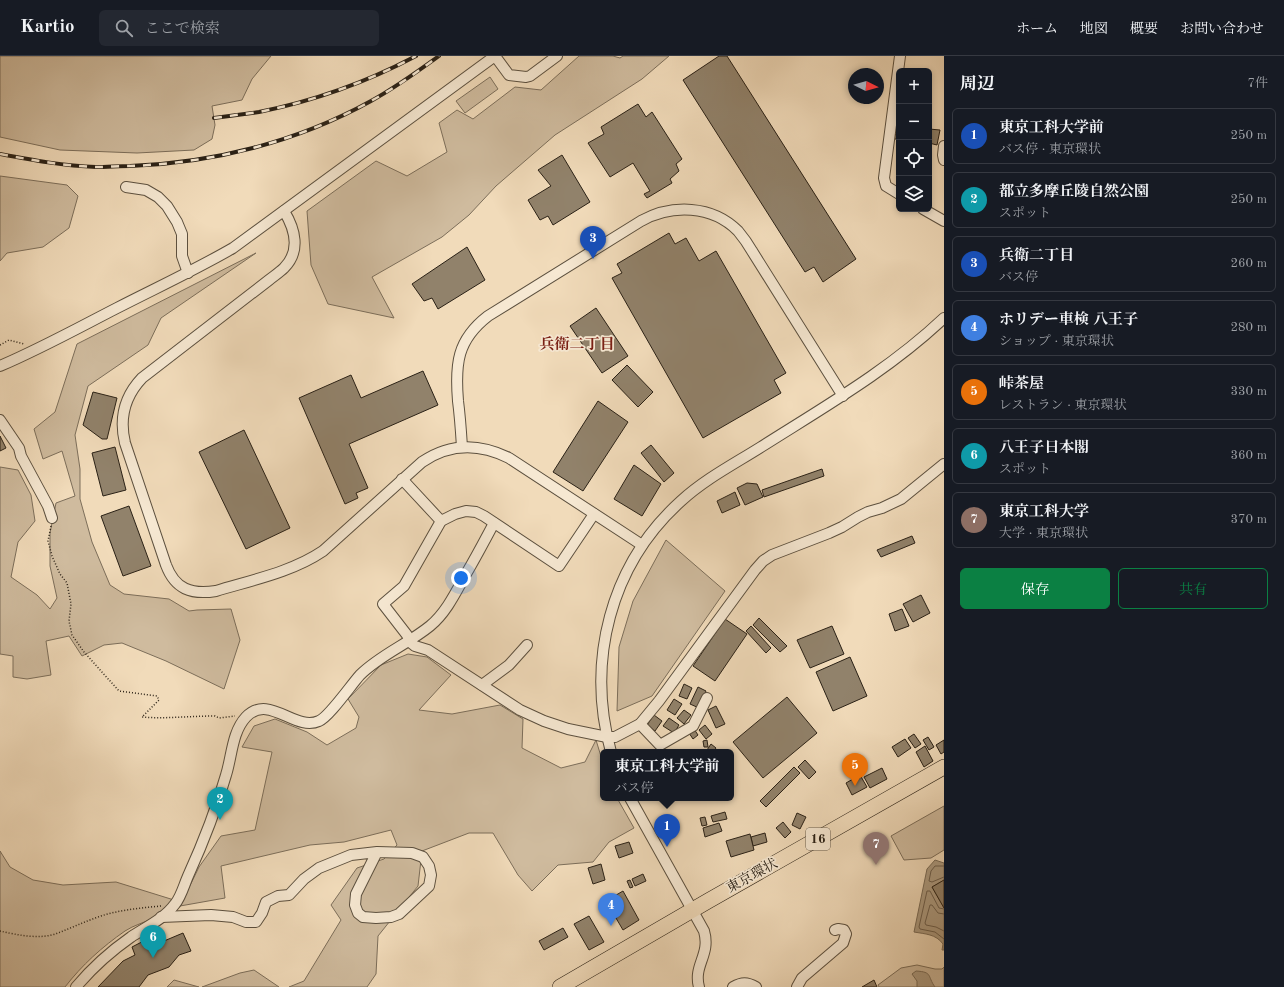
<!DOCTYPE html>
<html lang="ja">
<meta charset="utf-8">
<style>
body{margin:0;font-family:"Old Standard TT","Noto Serif JP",serif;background:#242831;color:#f1f3f6}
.controls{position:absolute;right:12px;top:12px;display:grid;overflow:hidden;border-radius:6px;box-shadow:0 2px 6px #0003}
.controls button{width:36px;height:36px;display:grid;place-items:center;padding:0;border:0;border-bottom:1px solid #363941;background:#171b24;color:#f1f3f6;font:20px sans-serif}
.compass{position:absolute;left:848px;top:12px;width:36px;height:36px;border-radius:50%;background:#171b24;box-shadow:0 2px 6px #0003;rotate:95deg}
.you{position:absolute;left:461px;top:522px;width:14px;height:14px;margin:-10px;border:3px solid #fff;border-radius:50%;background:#1a73e8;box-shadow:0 0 0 6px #1a73e833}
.badge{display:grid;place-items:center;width:26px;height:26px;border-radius:50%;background:#0b8043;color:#fff;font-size:13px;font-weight:700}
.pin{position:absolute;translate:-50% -33px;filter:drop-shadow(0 1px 2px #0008)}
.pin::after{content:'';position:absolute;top:21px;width:14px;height:12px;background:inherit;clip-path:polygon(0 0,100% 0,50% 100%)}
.popup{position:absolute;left:600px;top:693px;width:134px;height:52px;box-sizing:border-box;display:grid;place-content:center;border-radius:6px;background:#171b24;filter:drop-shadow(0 1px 3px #0005);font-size:13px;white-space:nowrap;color:#9ea1a6}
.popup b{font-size:15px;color:#f1f3f6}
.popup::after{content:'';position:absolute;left:50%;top:100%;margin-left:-8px;border:8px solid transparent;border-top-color:#171b24}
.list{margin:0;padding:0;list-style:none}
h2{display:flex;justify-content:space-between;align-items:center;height:52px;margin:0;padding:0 16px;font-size:17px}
h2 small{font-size:13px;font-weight:400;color:#9ea1a6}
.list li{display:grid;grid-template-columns:26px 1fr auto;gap:12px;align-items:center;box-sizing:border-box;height:56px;margin:0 8px 8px;padding:0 8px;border:1px solid #363941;border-radius:6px}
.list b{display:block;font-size:15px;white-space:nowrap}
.list p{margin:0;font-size:13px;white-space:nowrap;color:#9ea1a6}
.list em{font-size:13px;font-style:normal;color:#9ea1a6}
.actions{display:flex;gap:8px;padding:12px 16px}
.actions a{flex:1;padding:9px 0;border:1px solid #0b8043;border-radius:6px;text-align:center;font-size:14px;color:#0b8043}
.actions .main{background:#0b8043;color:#fff}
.icon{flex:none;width:22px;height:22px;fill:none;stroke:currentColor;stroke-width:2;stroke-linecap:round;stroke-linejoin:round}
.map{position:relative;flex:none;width:944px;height:931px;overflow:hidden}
header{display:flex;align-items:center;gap:24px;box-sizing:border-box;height:56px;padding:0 20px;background:#171b24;border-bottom:1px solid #363941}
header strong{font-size:19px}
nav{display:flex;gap:22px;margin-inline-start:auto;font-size:14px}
.search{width:280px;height:36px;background:#242831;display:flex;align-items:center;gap:10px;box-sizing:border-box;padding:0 14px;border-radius:6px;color:#9ea1a6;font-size:15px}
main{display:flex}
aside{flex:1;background:#171b24}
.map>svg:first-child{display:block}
</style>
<header>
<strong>Kartio</strong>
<div class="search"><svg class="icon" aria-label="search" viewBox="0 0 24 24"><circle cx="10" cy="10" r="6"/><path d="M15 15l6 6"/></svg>ここで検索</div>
<nav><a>ホーム</a><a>地図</a><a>概要</a><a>お問い合わせ</a></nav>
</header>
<main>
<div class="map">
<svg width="944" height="931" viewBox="0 0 944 931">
<rect width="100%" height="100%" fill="#f1dbba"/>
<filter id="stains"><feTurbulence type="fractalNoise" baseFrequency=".005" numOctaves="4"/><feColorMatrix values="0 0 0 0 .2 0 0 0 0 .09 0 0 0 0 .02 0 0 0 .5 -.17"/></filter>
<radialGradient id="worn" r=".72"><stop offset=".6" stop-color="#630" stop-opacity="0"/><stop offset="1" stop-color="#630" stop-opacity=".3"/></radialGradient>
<g fill="#cfbb9e" stroke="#7c6e5a">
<polygon points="0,0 271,0 252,23 242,44 212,50 215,69 212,83 194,94 137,97 60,94 0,81"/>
<polygon points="579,0 613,0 620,2 623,0 669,0 642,23 555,79 496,130 469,159 442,181 372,221 394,262 328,248 311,209 307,155 376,105 407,120 447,96 439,67 457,54 473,63 515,31 541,34"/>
<polygon points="490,21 498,33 465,57 456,45"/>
<polygon points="0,120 67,129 78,140 69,172 43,191 7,197 0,205"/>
<polygon points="256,197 161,262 148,289 88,330 75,379 80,413 80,443 92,486 110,529 124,538 169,543 189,555 197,554 231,553 240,584 224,633 166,605 122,587 104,589 82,600 69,580 46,585 51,619 27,623 13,621 13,600 0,598 0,411 18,414 31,439 35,465 18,486 11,521 37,539 50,553 57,542 50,510 50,477 56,447 75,440 62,395 43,403 34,373 55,356 77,288"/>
<polygon points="666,484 725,535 652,640 617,655 619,591 633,545"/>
<polygon points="408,598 427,601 451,619 419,654 452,658 500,649 523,663 522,692 561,712 585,706 596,684 603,707 603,742 617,742 634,772 609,786 593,806 558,809 532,835 518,819 493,777 469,777 422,795 418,830 378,880 376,918 367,931 289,931 304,925 341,864 331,849 357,812 384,803 397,789 391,774 344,786 310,789 221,810 225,842 180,850 199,811 221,780 255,774 272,696 242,691 254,670 275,663 307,676 327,689 356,672 359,661 348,643 381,609"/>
<polygon points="944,750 944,794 931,802 904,804 891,780"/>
<path d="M0 795 10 811 33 824 63 829 116 826 174 844C167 851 161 857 153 862 144 867 134 869 125 875 102 891 82 909 65 931H0Z"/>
<polygon points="917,909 935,913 942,913 944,911 944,931 879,931 878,929 901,912"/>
<polygon points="254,914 279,931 202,931 240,917"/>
<polygon points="174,924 199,931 167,931"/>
</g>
<g fill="#ad9c82" stroke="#796b57">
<path d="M935 804 944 807V824L932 831 944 852V894H942L943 888C936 878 925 878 914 876L927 813Z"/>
<path d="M916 915C933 916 927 920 935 931H917V925L912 918Z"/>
</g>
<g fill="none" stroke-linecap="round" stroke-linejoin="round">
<g stroke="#6c5e4c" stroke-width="1">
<polyline points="944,810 935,810 931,815 929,825 932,826 944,821"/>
<polyline points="944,853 939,852 930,835 927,835 919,871 920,873 935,876 944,883"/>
<polyline points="944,858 938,857 932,849 930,849 925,867 926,869 936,871 944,875"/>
</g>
</g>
<g fill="#91826b" stroke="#2a2116">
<polygon points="719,0 727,0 856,203 823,226 814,211 805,216 683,24"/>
<polygon points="638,48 646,61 652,56 682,103 676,108 679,115 670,123 672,127 647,142 644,138 650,135 633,107 610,121 588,87 604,78 601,71"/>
<polygon points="929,73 940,74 937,89 929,87"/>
<polygon points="895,78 899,79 899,83 894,83"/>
<polygon points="562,99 590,146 553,169 548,160 540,164 528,144 551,130 538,114"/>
<polygon points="669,177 675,188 686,182 699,205 716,195 786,317 774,324 781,337 703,382 612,222 622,217 617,208"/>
<polygon points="467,191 485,224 438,253 432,242 424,245 412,228"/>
<polygon points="596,252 628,300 602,317 570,270"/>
<polygon points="627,309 653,336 638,351 612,324"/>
<polygon points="423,315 438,349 349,388 368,432 356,437 358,442 345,448 299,342 351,319 361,342"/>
<polygon points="93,336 117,342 107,383 102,383 83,369"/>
<polygon points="598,345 628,366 583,435 553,416"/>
<polygon points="244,374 290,472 246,493 199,396"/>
<polygon points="0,380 6,392 0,395"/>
<polygon points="651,389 674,417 664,426 641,397"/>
<polygon points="115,391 126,434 103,440 92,397"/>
<polygon points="634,409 661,428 642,460 614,443"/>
<polygon points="822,413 824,420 764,441 762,434"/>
<polygon points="747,427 757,428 763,441 745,449 737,432"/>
<polygon points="735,436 740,449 722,457 717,445"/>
<polygon points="129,450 151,510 123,520 101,460"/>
<polygon points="912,480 915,487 881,501 877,494"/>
<polygon points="921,539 930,557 913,566 903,548"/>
<polygon points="902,553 909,570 895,575 889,558"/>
<polygon points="759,562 787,590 780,596 753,569"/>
<polygon points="725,563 747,578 715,625 693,610"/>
<polygon points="751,570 771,592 766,597 746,575"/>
<polygon points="832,570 844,598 810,612 797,584"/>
<polygon points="850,601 867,640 833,655 816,616"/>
<polygon points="684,628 692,632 687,643 679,640"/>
<polygon points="698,631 706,635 699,652 690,648"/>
<polygon points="787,641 817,677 763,722 733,686"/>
<polygon points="674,643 682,648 675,659 667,654"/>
<polygon points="716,650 725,668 716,672 708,654"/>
<polygon points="684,654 691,659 684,668 677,662"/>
<polygon points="654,659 662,665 655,675 647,669"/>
<polygon points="669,662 679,669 674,677 663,670"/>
<polygon points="705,669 712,678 706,683 699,674"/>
<polygon points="694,673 698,679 693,683 689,677"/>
<polygon points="914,678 921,688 915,692 908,682"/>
<polygon points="928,681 934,691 929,694 923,684"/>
<polygon points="905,683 911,692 898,701 892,691"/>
<polygon points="707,684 708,691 704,691 703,685"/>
<polygon points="944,684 944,696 941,698 936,689"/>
<polygon points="711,688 716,692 713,696 710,696 707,694"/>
<polygon points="925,690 933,705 924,711 916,696"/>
<polygon points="805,704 816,716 809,723 798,711"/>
<polygon points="794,711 800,717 766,751 760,745"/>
<polygon points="882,712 887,723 870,732 864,721"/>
<polygon points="860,719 867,731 852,739 846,727"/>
<polygon points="725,756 727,763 713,766 711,760"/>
<polygon points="797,757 806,761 800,773 792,769"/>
<polygon points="705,761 707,769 702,770 700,762"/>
<polygon points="783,766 791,776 785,782 776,772"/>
<polygon points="719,767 722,775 705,781 703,772"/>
<polygon points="765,777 767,786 753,790 751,781"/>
<polygon points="750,778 754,794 731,801 726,785"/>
<polygon points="629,786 633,797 619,802 615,790"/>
<polygon points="601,808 605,824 593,828 588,812"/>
<polygon points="643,818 646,825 635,830 632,823"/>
<polygon points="630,824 633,831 630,832 627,825"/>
<polygon points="944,824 944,852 932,831"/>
<polygon points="623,835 639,864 623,874 606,845"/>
<polygon points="589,860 604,886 589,894 574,868"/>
<polygon points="563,872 568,881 544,894 539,885"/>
<polygon points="161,876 164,885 183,877 191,895 179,899 169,911 148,919 139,931 98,931 123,905 135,899 132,891"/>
<polygon points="874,924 877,931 862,931"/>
</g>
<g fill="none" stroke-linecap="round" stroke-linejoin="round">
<g stroke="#5c503f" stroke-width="12">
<g id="minor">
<polyline points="495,0 509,19 526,21 530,20 557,0"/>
<polyline points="944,90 943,99 944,104"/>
<polyline points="126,131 146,134 158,141 167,150 177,166 182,178 182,200 188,217"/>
<polyline points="899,138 886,130 884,122 900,0"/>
<polyline points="923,153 944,165"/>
<path d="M284 155C295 173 301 195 284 212 280 216 274 220 269 224L142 322C124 341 119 362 125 387L166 509C175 533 191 539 216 535 252 524 292 516 323 495L422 406C450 387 479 387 509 402L642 489"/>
<path d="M0 310C40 293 78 272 117 252 156 232 195 214 233 192L495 0"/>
<polyline points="0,364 19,392 21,400 48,450 52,462"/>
<path d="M462 391C461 375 460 360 458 345 455 308 457 284 488 260L641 165C672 148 712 149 738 175 743 181 748 188 752 195L843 340"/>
<polyline points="402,423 441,465"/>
<polyline points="594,458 559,510 484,460 476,456 466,455 455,458 441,465 404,530 383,548 407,579 410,586 415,590 428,594 520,654 544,665 568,673 607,681 615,681 640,668 659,645 755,514 763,505 772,499 829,477 842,471 858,461 868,456 882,452 901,443 944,408"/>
<polyline points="482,629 509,609 527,589"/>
<polyline points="640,668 660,689 693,670 707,642"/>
<path d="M611 696C586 605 610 509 681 445 705 423 734 408 761 391 824 351 889 314 944 262"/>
<path d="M630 742 704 875C711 899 693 909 699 931"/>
<polyline points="161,861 211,859 233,861 246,866 256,866 262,857 266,846 278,840 289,839 304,823 319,812 351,799 377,796 412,797 423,801 429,810 431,819 429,830 399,858 391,861 376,862 363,861 358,857 355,849 356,838 377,796"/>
<path d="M76 931C92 912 111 895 131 881 146 871 164 863 175 848 181 841 184 829 188 820 203 787 216 754 226 719 232 700 232 676 246 661 269 637 295 676 319 665 329 661 351 629 360 619 380 599 408 588 430 570 446 557 456 536 466 518 476 501 485 484 494 467"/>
<path d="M733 931C742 926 747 926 756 931"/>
<polyline points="797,931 802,922 843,887 846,878 844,874 838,873 835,874"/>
</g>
</g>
<g stroke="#2a2116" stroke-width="16">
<polyline id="highway" points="560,931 708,845 944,711"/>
</g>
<g stroke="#2a2116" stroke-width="1.5" stroke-dasharray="1 2" stroke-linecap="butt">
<polyline points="0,289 9,284 24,288"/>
<path d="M51 470 48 485 52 500 60 518 67 527 71 548 69 565 72 579 84 596 119 635 157 640 159 644 142 661C166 663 190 660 215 660L219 662 235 660"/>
<path d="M0 875C17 879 41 884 58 877 71 872 84 866 98 861 118 854 140 852 161 850"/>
</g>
<use href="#minor" stroke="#f6e8d2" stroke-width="10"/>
<use href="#highway" stroke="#f1dbba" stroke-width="15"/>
<g stroke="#2a2116" stroke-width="4">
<g id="rail">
<path d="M214 62C229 60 244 58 259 56 314 45 367 26 416 0"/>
<path d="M0 98C32 104 64 110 96 111 107 111 119 110 130 110 213 107 297 86 371 45 395 32 417 16 439 0"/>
</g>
</g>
<use href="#rail" stroke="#f6e8d2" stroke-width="2.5" stroke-dasharray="8" stroke-linecap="butt"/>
</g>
<g text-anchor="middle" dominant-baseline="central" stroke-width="3.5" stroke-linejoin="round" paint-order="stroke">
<rect fill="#f6e8d2" stroke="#675d4e" stroke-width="1" x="806" y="772" width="24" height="22" rx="3"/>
<g font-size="13" font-weight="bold" fill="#2a2116">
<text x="818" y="783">16</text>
</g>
<g font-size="14" fill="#2a2116" stroke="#f6e8d2">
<text transform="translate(752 820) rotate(-29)">東京環状</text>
</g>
<g font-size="15" font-weight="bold" fill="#7a1f14" stroke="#f6e8d2">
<text x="577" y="289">兵衛二丁目</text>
</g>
</g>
<rect width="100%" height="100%" filter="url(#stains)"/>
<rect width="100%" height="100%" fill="url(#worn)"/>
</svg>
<div class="controls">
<button>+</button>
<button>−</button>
<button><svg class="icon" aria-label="locate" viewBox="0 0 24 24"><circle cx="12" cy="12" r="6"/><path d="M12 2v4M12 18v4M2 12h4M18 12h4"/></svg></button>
<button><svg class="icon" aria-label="layers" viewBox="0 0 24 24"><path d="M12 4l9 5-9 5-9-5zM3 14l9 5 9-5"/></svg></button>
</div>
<svg class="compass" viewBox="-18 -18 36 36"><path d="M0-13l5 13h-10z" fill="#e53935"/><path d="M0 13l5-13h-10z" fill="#9ea1a6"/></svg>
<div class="you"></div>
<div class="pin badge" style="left:667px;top:791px;background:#1a4fb4">1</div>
<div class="popup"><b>東京工科大学前</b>バス停</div>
<div class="pin badge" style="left:220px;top:764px;background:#0f9aa8">2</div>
<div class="pin badge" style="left:593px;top:203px;background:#1a4fb4">3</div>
<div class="pin badge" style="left:611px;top:870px;background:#3f7fe0">4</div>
<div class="pin badge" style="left:855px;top:730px;background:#e8710a">5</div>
<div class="pin badge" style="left:153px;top:902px;background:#0f9aa8">6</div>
<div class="pin badge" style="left:876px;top:809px;background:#8d6e63">7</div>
</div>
<aside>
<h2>周辺<small>7件</small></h2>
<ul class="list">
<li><span class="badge" style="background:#1a4fb4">1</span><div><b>東京工科大学前</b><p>バス停 · 東京環状</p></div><em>250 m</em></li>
<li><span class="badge" style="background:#0f9aa8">2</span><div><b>都立多摩丘陵自然公園</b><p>スポット</p></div><em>250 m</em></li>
<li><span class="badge" style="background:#1a4fb4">3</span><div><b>兵衛二丁目</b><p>バス停</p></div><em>260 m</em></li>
<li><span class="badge" style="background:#3f7fe0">4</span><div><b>ホリデー車検 八王子</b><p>ショップ · 東京環状</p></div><em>280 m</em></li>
<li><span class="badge" style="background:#e8710a">5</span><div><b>峠茶屋</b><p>レストラン · 東京環状</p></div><em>330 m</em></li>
<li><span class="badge" style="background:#0f9aa8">6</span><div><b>八王子日本閣</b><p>スポット</p></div><em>360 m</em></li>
<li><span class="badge" style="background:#8d6e63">7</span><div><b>東京工科大学</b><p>大学 · 東京環状</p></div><em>370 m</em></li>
</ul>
<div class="actions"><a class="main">保存</a><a>共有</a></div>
</aside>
</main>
